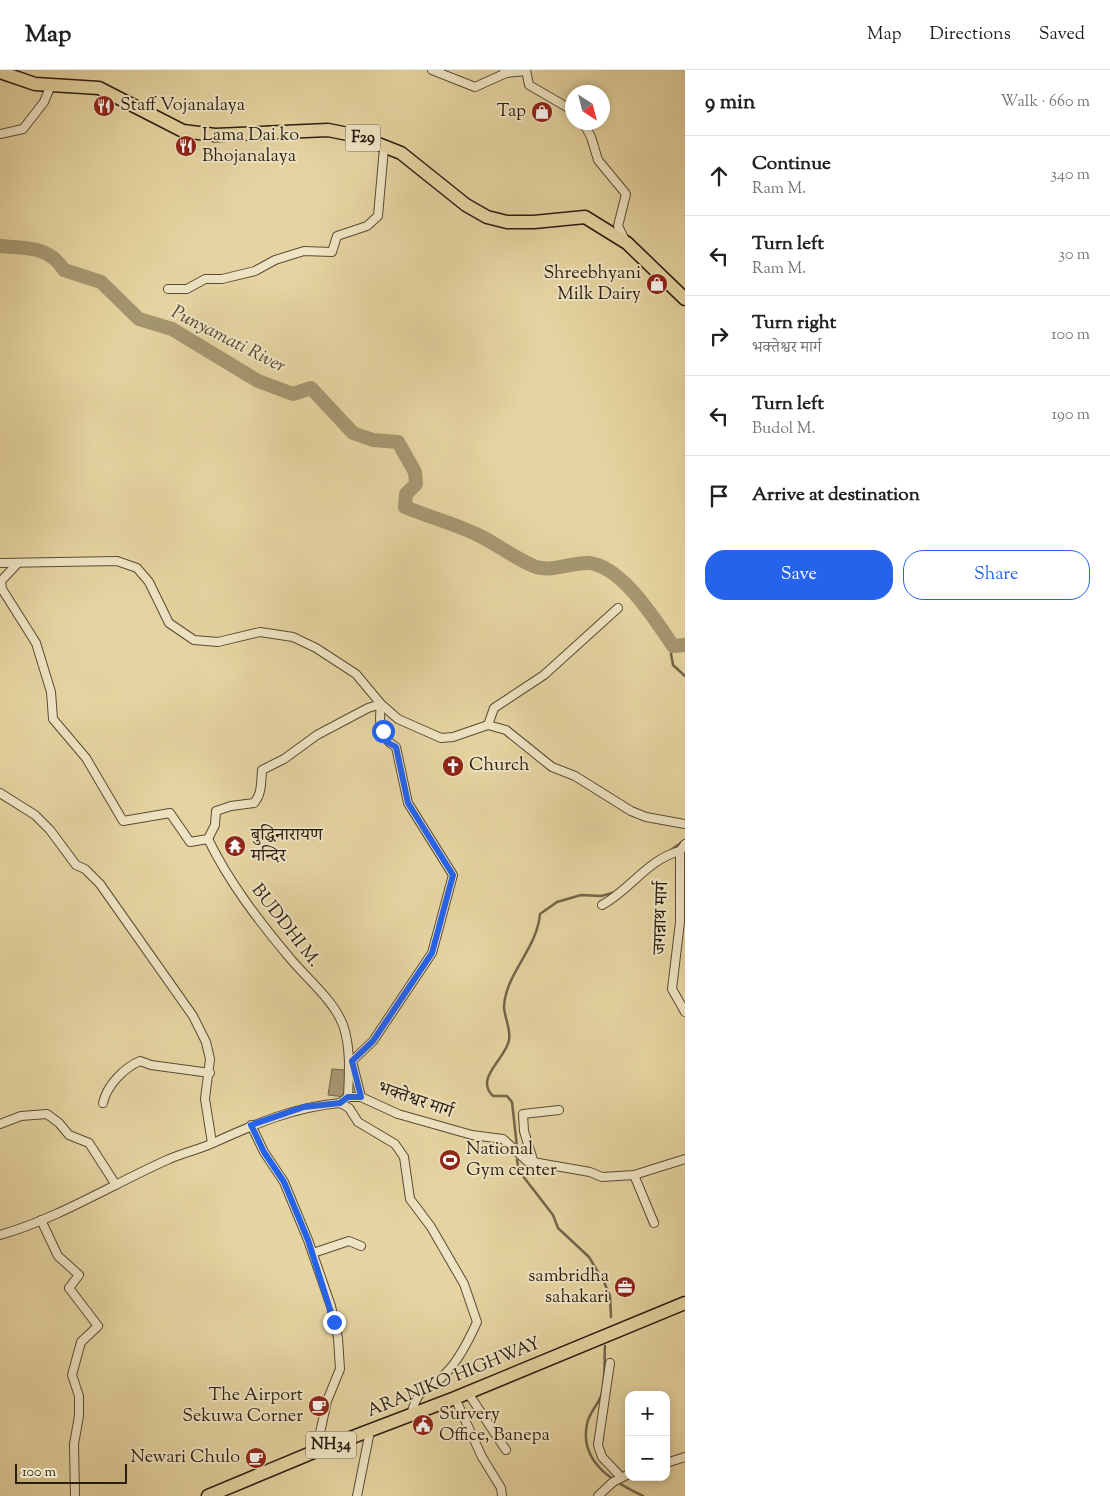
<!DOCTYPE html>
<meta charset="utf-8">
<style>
body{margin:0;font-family:"Sorts Mill Goudy","Noto Serif Devanagari",serif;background:#f6f6f6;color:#202124}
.controls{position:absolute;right:15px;bottom:15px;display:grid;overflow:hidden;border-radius:10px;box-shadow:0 2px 8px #0003}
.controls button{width:45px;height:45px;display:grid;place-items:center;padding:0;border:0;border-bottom:1px solid #e0e0e0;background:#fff;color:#202124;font:25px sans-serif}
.compass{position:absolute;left:565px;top:15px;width:45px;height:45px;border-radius:50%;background:#fff;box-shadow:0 2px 8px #0003;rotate:144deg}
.scale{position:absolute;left:15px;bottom:12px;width:112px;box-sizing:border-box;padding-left:5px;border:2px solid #291d11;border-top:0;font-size:14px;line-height:18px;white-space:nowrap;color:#291d11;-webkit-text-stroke:4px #eee3c2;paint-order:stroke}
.stop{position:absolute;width:15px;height:15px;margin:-11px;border:4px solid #2563eb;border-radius:50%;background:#fff}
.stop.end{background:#2563eb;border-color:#fff;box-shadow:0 1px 5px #0008}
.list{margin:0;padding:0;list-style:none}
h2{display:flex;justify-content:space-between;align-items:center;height:65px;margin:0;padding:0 20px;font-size:21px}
h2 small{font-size:16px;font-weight:400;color:#757577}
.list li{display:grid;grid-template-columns:32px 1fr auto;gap:15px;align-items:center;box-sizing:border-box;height:80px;padding:0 20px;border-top:1px solid #e0e0e0}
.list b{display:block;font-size:19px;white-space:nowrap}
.list p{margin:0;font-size:16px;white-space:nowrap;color:#757577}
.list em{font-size:16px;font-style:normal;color:#757577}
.actions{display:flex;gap:10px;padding:15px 20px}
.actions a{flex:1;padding:11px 0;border:1px solid #2563eb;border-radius:20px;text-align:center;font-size:18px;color:#2563eb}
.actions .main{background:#2563eb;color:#fff}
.icon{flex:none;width:28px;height:28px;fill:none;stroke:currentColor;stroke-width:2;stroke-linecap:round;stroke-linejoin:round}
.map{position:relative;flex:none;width:685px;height:1426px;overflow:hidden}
header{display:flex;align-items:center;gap:30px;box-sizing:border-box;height:70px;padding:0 25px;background:#fff;border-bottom:1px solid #e0e0e0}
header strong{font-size:24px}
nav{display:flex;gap:28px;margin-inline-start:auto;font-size:18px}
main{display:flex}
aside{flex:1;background:#fff}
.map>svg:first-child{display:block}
</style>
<header>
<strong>Map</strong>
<nav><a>Map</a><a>Directions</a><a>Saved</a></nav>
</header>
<main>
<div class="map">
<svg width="685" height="1426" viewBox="0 0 685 1426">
<rect width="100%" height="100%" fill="#e5d4a1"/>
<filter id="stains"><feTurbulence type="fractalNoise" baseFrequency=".004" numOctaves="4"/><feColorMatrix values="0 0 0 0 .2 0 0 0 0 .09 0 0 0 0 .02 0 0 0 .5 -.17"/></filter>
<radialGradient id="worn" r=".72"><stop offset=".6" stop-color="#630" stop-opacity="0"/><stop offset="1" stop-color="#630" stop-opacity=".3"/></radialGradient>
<polygon fill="#a59670" stroke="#73664a" points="332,999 344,1000 348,1004 345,1027 328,1025"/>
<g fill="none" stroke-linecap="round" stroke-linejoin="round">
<g stroke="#73664a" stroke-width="2.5">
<polyline points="673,576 671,584 673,595 685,606"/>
<polyline points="668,782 685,770"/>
<path d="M517 1077 512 1032 507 1026H493C474 1008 506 989 509 970 511 958 504 947 504 936 506 903 537 879 540 844L557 832 581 825 601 826 616 822 644 797"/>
<polyline points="517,1090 519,1101 553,1145 558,1158 589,1187 604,1212 610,1226 611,1247"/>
<path d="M605 1276C604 1291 606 1312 601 1326 597 1336 589 1343 587 1354 579 1393 614 1412 643 1426"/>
</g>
<path stroke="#a59670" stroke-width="14" d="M0 176C25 178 49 176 64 200L101 212 139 249 172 259 258 311 293 324 311 318 353 363 373 370 398 372 415 402 416 414 406 424 405 437C429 447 453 453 476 464 496 473 515 489 536 497 553 502 572 492 589 493 622 496 656 551 673 576L685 575"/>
<g stroke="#584b35" stroke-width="10">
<g id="minor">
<polyline points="432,0 475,17 506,3"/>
<polyline points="526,0 529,15 572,40"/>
<polyline points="504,1 506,3 526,1"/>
<polyline points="583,52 591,67 598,90 626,124 618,156 625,170"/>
<polyline points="0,64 23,59 44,32 51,15"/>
<polyline points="168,219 187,219 205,209 222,209 255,201 275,190 304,181 332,182 337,166 367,156 378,146 384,78"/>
<polyline points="0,493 117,491 137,498 149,512 169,553 194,570 218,572 260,562 293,567 316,578 356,604 381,634 398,649 441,668 453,667 488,655 506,660 552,697 575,706 631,741 646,747 685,754"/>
<path d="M17 494 1 511 2 519 36 573 51 622 53 649 86 688 123 751 170 743 190 772 208 769C229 812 258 850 289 887 306 908 333 929 343 955 351 977 349 1004 348 1027"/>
<polyline points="488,655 494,638 544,605 618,538"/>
<polyline points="0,723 35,745 50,760 76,795 85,799 100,814 193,946 206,972 210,989 205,1029 212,1073"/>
<path d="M208 769 215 755 216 741 231 736 254 733C262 724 261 712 262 700L284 689 317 665 368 638 381 634C379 652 378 667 396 677L408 733 453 805 432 883 373 971 352 991 361 1027"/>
<polyline points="680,781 680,852 672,919 685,942"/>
<path d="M602 835C630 820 648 789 680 781L685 774"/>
<path d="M103 1033C107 1015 124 998 140 991L151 995 210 1003"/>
<path d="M340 1033 349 1038 358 1052 395 1074 404 1087 410 1129 431 1157 464 1214 477 1252C469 1270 460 1288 447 1302 428 1323 419 1313 411 1345"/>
<polyline points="0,1054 21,1046 47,1044 59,1053 69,1065 89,1073 116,1115"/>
<polyline points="251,1055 264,1082 284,1112 308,1170 331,1236 338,1268 340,1299 327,1331 316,1381"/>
<polyline points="533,1090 524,1061 523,1044 559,1040"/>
<polyline points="634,1105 654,1153"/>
<polyline points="41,1150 58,1186 79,1205 69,1218 98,1256 81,1272 72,1305 79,1326 79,1346 74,1374 75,1426"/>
<path d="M0 1165C59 1148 111 1115 167 1090 182 1083 198 1080 213 1073 255 1054 294 1037 340 1033L348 1027H361L398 1044 472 1065 503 1069 527 1091 590 1102 602 1107 634 1105 685 1089"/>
<polyline points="313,1183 349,1171 361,1176"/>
<polyline points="610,1293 598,1375 602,1387 621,1407"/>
<polyline points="468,1323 506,1380"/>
<polyline points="455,1328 482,1387 501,1418 502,1426"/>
<polyline points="666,1393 685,1387"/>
<polyline points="357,1426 370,1361"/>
<polyline points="598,1426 613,1412 629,1404"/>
</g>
</g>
<g stroke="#291d11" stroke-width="15">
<polyline id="primary" points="0,2 35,14 99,18 183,61 215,65 328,60 358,66 401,83 466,135 487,147 507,152 534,152 585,147 627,173 685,229"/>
</g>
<g stroke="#291d11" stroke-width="15">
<polyline id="trunk" points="208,1426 316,1381 455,1328 685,1233"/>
</g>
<use href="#minor" stroke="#eee3c2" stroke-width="8"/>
<use href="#primary" stroke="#e5d4a1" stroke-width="12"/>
<use href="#trunk" stroke="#e5d4a1" stroke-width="12"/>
</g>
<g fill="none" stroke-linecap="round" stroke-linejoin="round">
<polyline stroke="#2563eb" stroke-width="6" points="334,1252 308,1170 284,1112 264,1082 251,1055 304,1037 340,1033 348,1027 361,1027 352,991 373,971 432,883 453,805 408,733 396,677 387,672 383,661"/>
</g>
<defs>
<g id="restaurant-disc" transform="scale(1.125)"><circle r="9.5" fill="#8f2418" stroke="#eee3c2"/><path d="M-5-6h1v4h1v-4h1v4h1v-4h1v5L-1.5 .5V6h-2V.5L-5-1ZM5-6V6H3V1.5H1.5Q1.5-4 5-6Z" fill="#fff"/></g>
<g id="shop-disc" transform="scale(1.125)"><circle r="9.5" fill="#8f2418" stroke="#eee3c2"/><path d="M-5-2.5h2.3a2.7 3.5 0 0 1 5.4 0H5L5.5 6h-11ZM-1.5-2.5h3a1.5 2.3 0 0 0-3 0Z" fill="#fff"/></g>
<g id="church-disc" transform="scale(1.125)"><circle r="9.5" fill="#8f2418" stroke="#eee3c2"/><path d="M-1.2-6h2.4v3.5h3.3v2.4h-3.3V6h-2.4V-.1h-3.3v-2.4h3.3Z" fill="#fff"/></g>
<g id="temple-disc" transform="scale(1.125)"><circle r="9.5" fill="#8f2418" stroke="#eee3c2"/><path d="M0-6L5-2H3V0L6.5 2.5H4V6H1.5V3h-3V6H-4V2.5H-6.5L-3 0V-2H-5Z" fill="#fff"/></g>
<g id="stadium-disc" transform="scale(1.125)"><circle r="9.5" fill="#8f2418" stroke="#eee3c2"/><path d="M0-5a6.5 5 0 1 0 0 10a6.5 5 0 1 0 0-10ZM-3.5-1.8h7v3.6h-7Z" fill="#fff"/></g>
<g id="office-disc" transform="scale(1.125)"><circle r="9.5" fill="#8f2418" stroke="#eee3c2"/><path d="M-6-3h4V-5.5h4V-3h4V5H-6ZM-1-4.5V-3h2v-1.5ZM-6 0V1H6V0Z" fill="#fff"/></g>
<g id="cafe-disc" transform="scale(1.125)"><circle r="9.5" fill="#8f2418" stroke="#eee3c2"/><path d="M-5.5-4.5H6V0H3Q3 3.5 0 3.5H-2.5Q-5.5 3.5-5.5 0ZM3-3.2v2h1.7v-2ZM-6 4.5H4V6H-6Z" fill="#fff"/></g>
<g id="civic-disc" transform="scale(1.125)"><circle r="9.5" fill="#8f2418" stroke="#eee3c2"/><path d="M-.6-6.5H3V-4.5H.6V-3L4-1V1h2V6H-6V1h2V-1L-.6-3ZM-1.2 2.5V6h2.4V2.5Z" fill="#fff"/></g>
</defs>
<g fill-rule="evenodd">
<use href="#restaurant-disc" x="104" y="36"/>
<use href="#shop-disc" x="542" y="42"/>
<use href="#restaurant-disc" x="186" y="76"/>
<use href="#shop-disc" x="657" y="214"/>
<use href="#church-disc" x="453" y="696"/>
<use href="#temple-disc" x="235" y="776"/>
<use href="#stadium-disc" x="450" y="1090"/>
<use href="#office-disc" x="625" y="1217"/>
<use href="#cafe-disc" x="319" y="1336"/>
<use href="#civic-disc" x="423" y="1355"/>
<use href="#cafe-disc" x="256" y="1388"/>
</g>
<g text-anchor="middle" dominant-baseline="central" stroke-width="4" stroke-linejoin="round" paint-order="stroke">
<g fill="#eee3c2" stroke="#645846" stroke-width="1">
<rect x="345.5" y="54.5" width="35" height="27" rx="4"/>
<rect x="306" y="1361.5" width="50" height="27" rx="4"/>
</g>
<g font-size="16" font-weight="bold" fill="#291d11">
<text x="363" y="68">F29</text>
<text x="331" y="1375">NH34</text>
</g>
<g font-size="18" fill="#291d11" stroke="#eee3c2" text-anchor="start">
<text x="120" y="36">Staff Vojanalaya</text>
<text x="526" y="42" text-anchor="end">Tap</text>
<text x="202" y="66">Lama Dai ko<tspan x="202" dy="21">Bhojanalaya</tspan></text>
<text x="641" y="204" text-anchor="end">Shreebhyani<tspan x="641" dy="21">Milk Dairy</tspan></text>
<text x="469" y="696">Church</text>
<text x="251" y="766">बुद्धिनारायण<tspan x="251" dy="21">मन्दिर</tspan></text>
<text x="466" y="1080">National<tspan x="466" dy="21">Gym center</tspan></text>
<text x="609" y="1207" text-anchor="end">sambridha<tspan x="609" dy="21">sahakari</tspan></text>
<text x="303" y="1326" text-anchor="end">The Airport<tspan x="303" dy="21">Sekuwa Corner</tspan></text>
<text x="439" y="1345">Survery<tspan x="439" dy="21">Office, Banepa</tspan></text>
<text x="240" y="1388" text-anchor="end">Newari Chulo</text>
</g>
<g font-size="18" fill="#291d11" stroke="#eee3c2">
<text transform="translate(662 848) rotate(-88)">जगन्नाथ मार्ग</text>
<text transform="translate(285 856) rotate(52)">BUDDHI M.</text>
<text transform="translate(415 1031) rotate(19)">भक्तेश्वर मार्ग</text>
<text transform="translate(454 1308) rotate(-22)">ARANIKO HIGHWAY</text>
</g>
<g font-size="19" font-style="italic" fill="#544732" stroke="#eee3c2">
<text transform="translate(228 270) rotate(27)">Punyamati River</text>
</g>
</g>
<rect width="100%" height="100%" filter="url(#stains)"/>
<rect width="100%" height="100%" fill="url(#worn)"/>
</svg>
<div class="controls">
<button>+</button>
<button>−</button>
</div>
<svg class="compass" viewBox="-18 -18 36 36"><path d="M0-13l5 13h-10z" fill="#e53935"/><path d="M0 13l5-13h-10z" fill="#757577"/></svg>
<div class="scale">100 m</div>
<div class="stop" style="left:383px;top:661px"></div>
<div class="stop end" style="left:334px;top:1252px"></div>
</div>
<aside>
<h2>9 min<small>Walk · 660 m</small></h2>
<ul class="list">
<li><svg class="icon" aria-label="ahead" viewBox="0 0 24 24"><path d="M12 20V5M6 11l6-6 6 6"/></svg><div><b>Continue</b><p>Ram M.</p></div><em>340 m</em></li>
<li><svg class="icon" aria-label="left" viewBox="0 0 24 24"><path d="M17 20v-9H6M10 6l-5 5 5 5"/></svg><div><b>Turn left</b><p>Ram M.</p></div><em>30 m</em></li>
<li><svg class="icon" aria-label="right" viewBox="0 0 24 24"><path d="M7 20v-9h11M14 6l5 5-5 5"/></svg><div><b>Turn right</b><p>भक्तेश्वर मार्ग</p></div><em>100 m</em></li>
<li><svg class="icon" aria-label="left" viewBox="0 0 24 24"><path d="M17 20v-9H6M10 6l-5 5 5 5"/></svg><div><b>Turn left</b><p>Budol M.</p></div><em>190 m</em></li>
<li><svg class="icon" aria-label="arrive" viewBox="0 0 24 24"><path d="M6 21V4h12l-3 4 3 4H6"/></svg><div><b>Arrive at destination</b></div></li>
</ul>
<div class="actions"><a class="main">Save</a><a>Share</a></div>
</aside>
</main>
